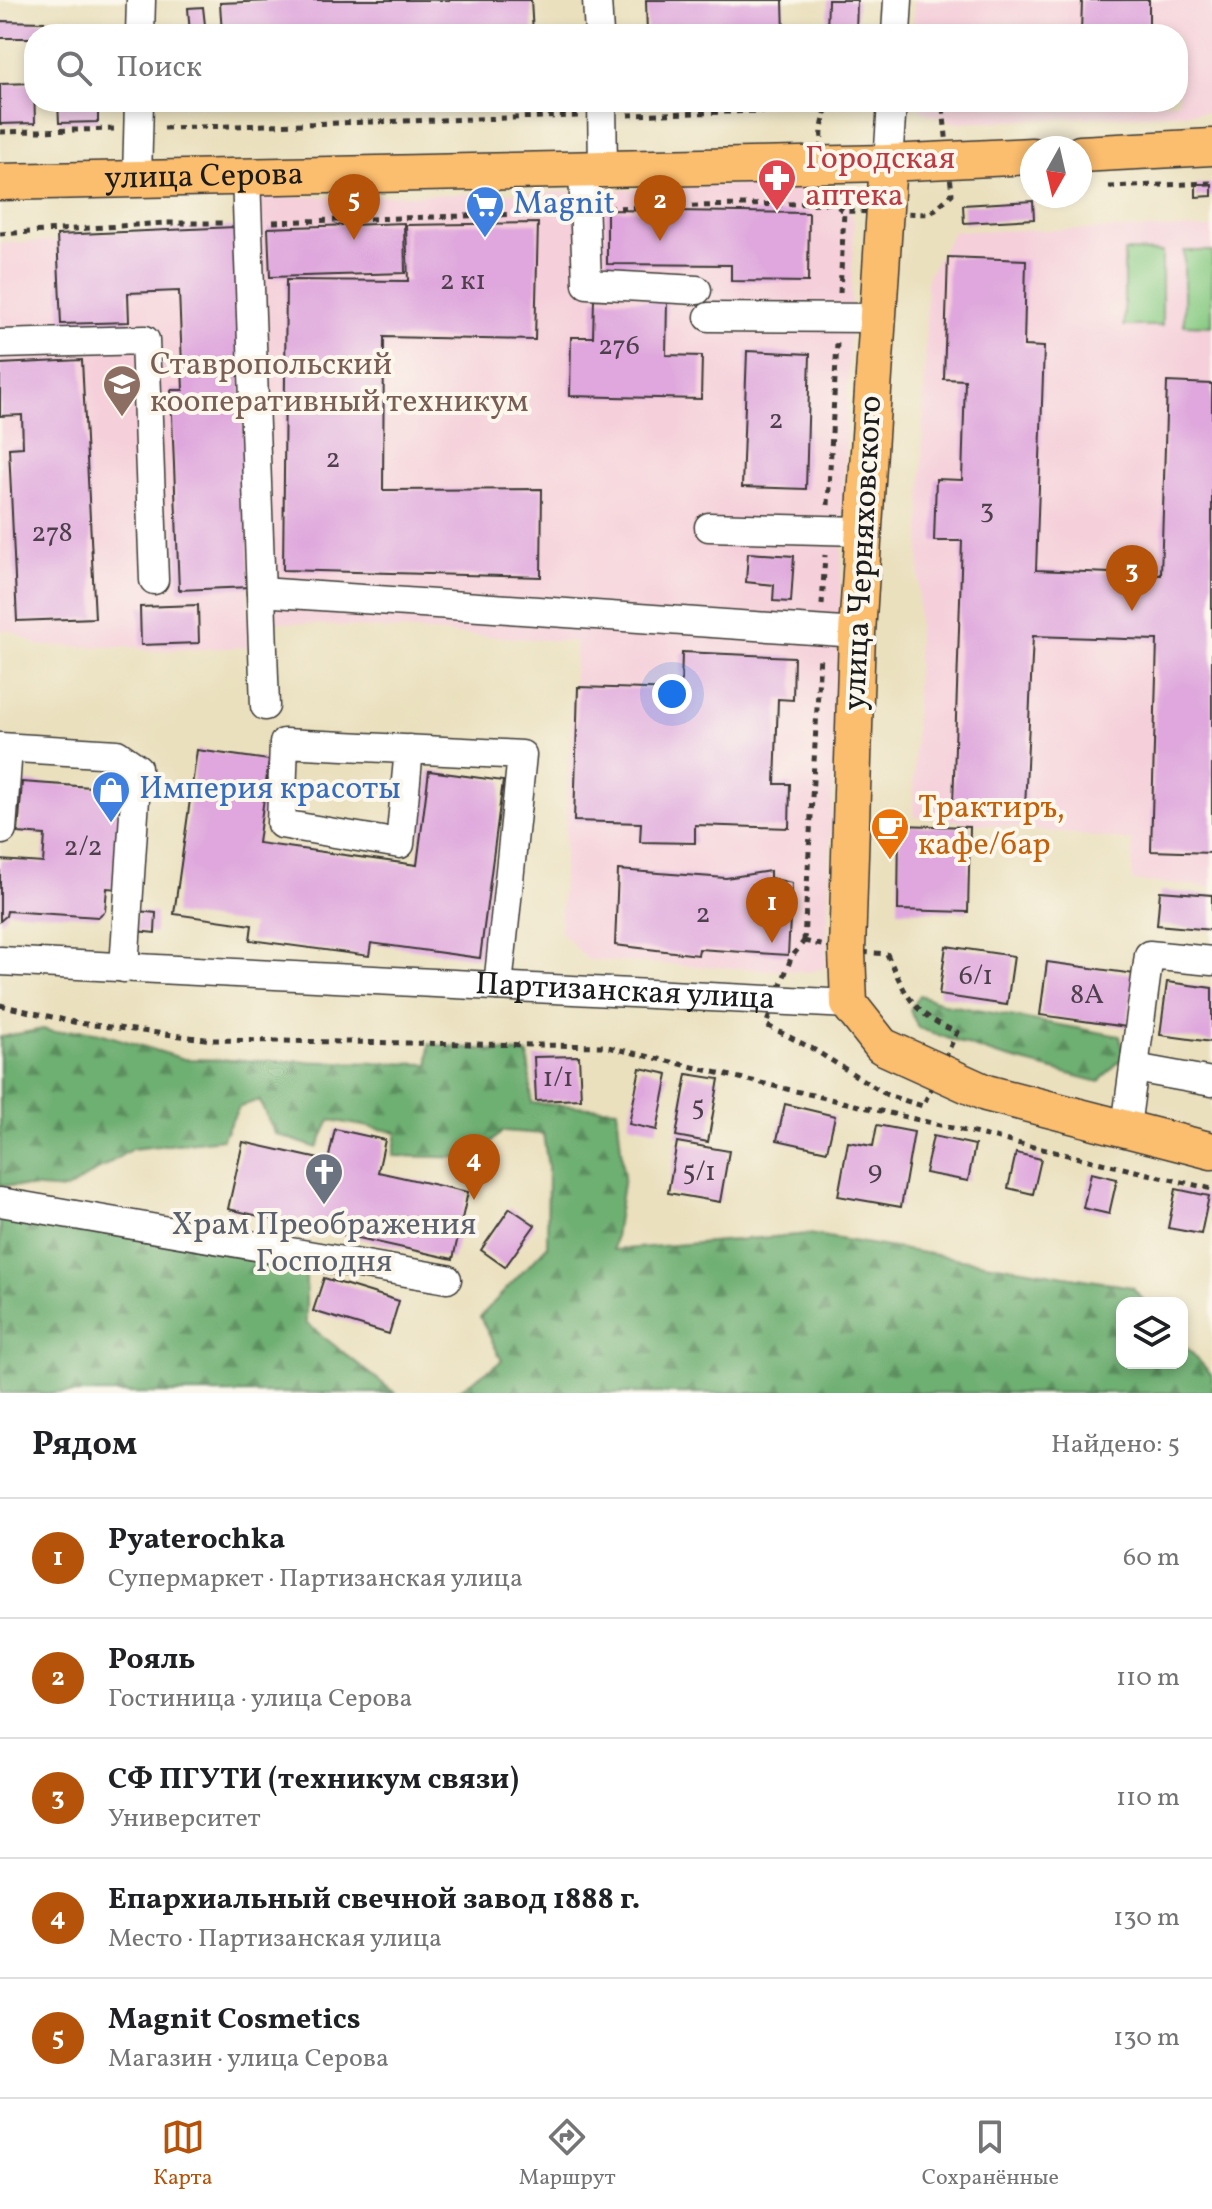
<!DOCTYPE html>
<html lang="ru">
<meta charset="utf-8">
<style>
body{margin:0;font-family:Vollkorn,serif;background:#f2f2f2;color:#202124}
.controls{position:absolute;right:24px;bottom:24px;display:grid;overflow:hidden;border-radius:16px;box-shadow:0 4px 12px #0003}
.controls button{width:72px;height:72px;display:grid;place-items:center;padding:0;border:0;border-bottom:2px solid #e0e0e0;background:#fff;color:#202124;font:40px sans-serif}
.compass{position:absolute;left:1020px;top:136px;width:72px;height:72px;border-radius:50%;background:#fff;box-shadow:0 4px 12px #0003;rotate:188deg}
.you{position:absolute;left:672px;top:694px;width:28px;height:28px;margin:-20px;border:6px solid #fff;border-radius:50%;background:#1a73e8;box-shadow:0 0 0 12px #1a73e833}
.badge{display:grid;place-items:center;width:52px;height:52px;border-radius:50%;background:#b45309;color:#fff;font-size:26px;font-weight:700}
.pin{position:absolute;translate:-50% -66px;filter:drop-shadow(0 2px 4px #0008)}
.pin::after{content:'';position:absolute;top:42px;width:28px;height:24px;background:inherit;clip-path:polygon(0 0,100% 0,50% 100%)}
.list{margin:0;padding:0;list-style:none}
h2{display:flex;justify-content:space-between;align-items:center;height:104px;margin:0;padding:0 32px;font-size:34px}
h2 small{font-size:26px;font-weight:400;color:#757577}
.list li{display:grid;grid-template-columns:52px 1fr auto;gap:24px;align-items:center;box-sizing:border-box;height:120px;padding:0 32px;border-top:2px solid #e0e0e0}
.list b{display:block;font-size:30px;white-space:nowrap}
.list p{margin:0;font-size:26px;white-space:nowrap;color:#757577}
.list em{font-size:26px;font-style:normal;color:#757577}
.icon{flex:none;width:44px;height:44px;fill:none;stroke:currentColor;stroke-width:2;stroke-linecap:round;stroke-linejoin:round}
.map{position:relative;flex:none;width:1212px;height:1393px;overflow:hidden}
.search{position:absolute;background:#fff;box-shadow:0 4px 12px #0003;left:24px;right:24px;top:24px;height:88px;display:flex;align-items:center;gap:20px;box-sizing:border-box;padding:0 28px;border-radius:32px;color:#757577;font-size:30px}
.sheet{height:704px;background:#fff}
nav{display:flex;justify-content:space-around;align-items:center;box-sizing:border-box;height:112px;border-top:2px solid #e0e0e0;background:#fff;font-size:22px;color:#757577}
nav a{display:grid;justify-items:center;gap:4px}
nav .on{color:#b45309}
.map>svg:first-child{display:block}
</style>
<div class="map">
<svg width="1212" height="1393" viewBox="0 0 1212 1393">
<defs>
<pattern id="forest-firs" width="22" height="20" patternUnits="userSpaceOnUse" patternTransform="scale(2)"><rect width="22" height="20" fill="#6eaf72"/><path d="M5 1l3.5 6h-7zM16 11l3.5 6h-7z" fill="#5a8e5d"/></pattern>
</defs>
<rect width="100%" height="100%" fill="#fbf7ec"/>
<filter id="ink" filterUnits="userSpaceOnUse"><feTurbulence type="fractalNoise" baseFrequency=".0125" numOctaves="2"/><feDisplacementMap in="SourceGraphic" scale="16" xChannelSelector="R" yChannelSelector="G"/><feConvolveMatrix kernelMatrix="1 2 1 2 8 2 1 2 1" color-interpolation-filters="sRGB"/></filter>
<filter id="wash" filterUnits="userSpaceOnUse"><feTurbulence type="fractalNoise" baseFrequency=".006" numOctaves="4" result="noise"/><feDisplacementMap in="SourceGraphic" scale="32" xChannelSelector="R" yChannelSelector="G"/><feGaussianBlur stdDeviation="1.8" result="paint"/><feColorMatrix in="noise" values="0 0 0 0 0 0 0 0 0 0 0 0 0 0 0 0 0 1.4 0 .05"/><feComposite in="paint" operator="in"/></filter>
<g filter="url(#wash)">
<rect width="100%" height="100%" fill="#eae0be"/>
<g fill="#f5cfda">
<polygon points="914,0 1212,0 1212,112 956,123 922,112 918,102 1178,102 1178,34 913,34"/>
<polygon points="813,182 833,191 849,204 854,223 826,967 811,972 588,960 560,931 576,642 266,621 254,198 558,192"/>
<polygon points="235,227 250,647 148,651 135,647 40,646 12,631 0,630 0,243 57,241 57,235"/>
<polygon points="1212,228 1212,887 1132,881 1132,841 913,816 927,277 954,231"/>
</g>
<g fill="#89cb84" stroke="#527450" stroke-width="2">
<polygon points="1124,251 1162,252 1162,326 1124,326"/>
<polygon points="1184,251 1212,251 1212,326 1184,325"/>
</g>
<g fill="url(#forest-firs)" stroke="#456647" stroke-width="2">
<polygon points="919,995 944,1004 1120,1036 1124,1056 1099,1082 996,1055 918,1028 910,1010"/>
<polygon points="43,1029 53,1032 82,1030 100,1033 184,1059 429,1064 429,1044 528,1054 532,1103 617,1109 624,1177 613,1250 809,1234 1132,1287 1146,1303 1122,1303 1122,1363 1182,1363 1182,1342 1212,1375 1212,1393 454,1393 502,1361 480,1317 547,1246 548,1167 543,1134 503,1131 475,1158 393,1156 397,1132 330,1120 317,1148 275,1134 259,1100 239,1107 222,1139 132,1149 66,1190 0,1185 0,1037"/>
<polygon points="0,1209 292,1258 306,1277 306,1323 395,1393 0,1393"/>
</g>
<g id="blocks">
<g fill="#dfa7dd">
<polygon points="301,0 531,0 533,34 222,34 220,3"/>
<polygon points="646,0 783,0 784,34 647,34"/>
<polygon points="828,0 857,0 856,34 827,34"/>
<polygon points="1082,0 1149,0 1149,34 1081,34"/>
<polygon points="203,7 206,34 190,34 188,8"/>
<polygon points="0,21 45,22 45,34 34,34 34,38 0,38"/>
<polygon points="34,83 35,123 0,124 0,84"/>
<polygon points="58,102 98,102 98,122 59,123"/>
<polygon points="1196,184 1212,184 1212,196 1196,197"/>
<polygon points="1033,201 1034,219 964,223 963,205"/>
<polygon points="607,210 809,213 808,282 731,281 731,265 607,264"/>
<polygon points="404,223 405,273 270,277 268,228"/>
<polygon points="538,223 535,340 384,337 383,490 542,489 541,577 283,570 286,280 408,281 406,225"/>
<polygon points="235,227 250,587 179,590 171,390 183,390 179,291 128,293 129,322 61,324 57,235"/>
<polygon points="948,257 1026,260 1024,346 1044,347 1036,570 1161,575 1167,382 1212,384 1212,853 1151,851 1157,640 1033,636 1025,808 953,805 962,541 934,541 936,479 962,480 965,380 944,379"/>
<polygon points="594,299 667,301 666,355 702,356 701,399 570,396 571,337 593,337"/>
<polygon points="747,351 810,354 806,489 742,487"/>
<polygon points="82,360 95,618 17,621 9,448 23,447 22,415 0,416 0,364"/>
<polygon points="748,553 794,556 791,602 773,601 774,585 746,582"/>
<polygon points="198,605 199,643 141,645 140,607"/>
<polygon points="682,652 794,657 793,700 778,699 775,784 790,784 789,828 695,825 695,843 640,842 641,823 574,821 578,687 681,690"/>
<polygon points="197,750 269,760 258,843 417,865 429,771 503,781 480,958 371,943 369,956 250,940 252,925 174,914"/>
<polygon points="22,782 105,788 111,796 110,809 124,811 119,889 107,888 105,911 98,917 7,911 6,916 0,921 0,860 43,863 45,835 18,833"/>
<polygon points="899,825 970,827 968,912 898,910"/>
<polygon points="618,870 726,878 770,871 770,878 792,883 788,955 699,949 698,955 615,945"/>
<polygon points="1160,891 1212,895 1212,930 1157,925"/>
<polygon points="138,911 156,913 155,933 136,931"/>
<polygon points="946,946 1014,956 1007,1005 939,995"/>
<polygon points="1047,962 1135,974 1127,1027 1040,1015"/>
<polygon points="1167,982 1212,988 1212,1042 1160,1035"/>
<polygon points="579,1056 581,1099 536,1101 534,1057"/>
<polygon points="640,1068 668,1074 657,1130 629,1124"/>
<polygon points="687,1074 719,1079 708,1142 676,1136"/>
<polygon points="785,1104 835,1116 827,1151 777,1140"/>
<polygon points="877,1125 914,1132 901,1207 838,1196 848,1142 873,1146"/>
<polygon points="335,1129 385,1140 378,1172 468,1192 453,1259 228,1209 243,1142 328,1161"/>
<polygon points="933,1136 975,1145 968,1181 925,1173"/>
<polygon points="677,1142 729,1151 720,1202 668,1193"/>
<polygon points="1016,1153 1041,1159 1033,1194 1008,1188"/>
<polygon points="1091,1173 1117,1179 1109,1214 1083,1208"/>
<polygon points="1176,1189 1209,1196 1201,1234 1168,1228"/>
<polygon points="510,1208 535,1225 505,1267 481,1250"/>
<polygon points="324,1278 399,1301 389,1334 313,1311"/>
</g>
</g>
</g>
<g filter="url(#ink)">
<use href="#blocks" fill-opacity="0" stroke="#3b3934" stroke-width="2"/>
<g fill="none" stroke-linecap="round" stroke-linejoin="round">
<g stroke="#3b3934" stroke-width="31">
<g id="minor">
<polyline points="597,0 599,34"/>
<polyline points="140,34 141,0"/>
<polyline points="896,34 898,0"/>
<polyline points="602,102 603,168"/>
<polyline points="888,163 892,102"/>
<polyline points="583,168 587,284 697,290"/>
<polyline points="246,176 265,706"/>
<polyline points="137,179 139,102"/>
<polyline points="709,317 878,318"/>
<polyline points="0,344 145,340 154,580"/>
<polyline points="709,527 862,531"/>
<polyline points="261,592 857,633"/>
<polyline points="0,747 117,754 137,768 124,968"/>
<polyline points="409,749 400,844 281,824 284,743 522,755 498,986"/>
<polyline points="0,829 2,830 8,748"/>
<path id="s1" d="M0 961 849 1004"/>
<polyline points="1135,1068 1212,1082"/>
<polyline points="1126,1127 1149,955 1212,961"/>
<polyline points="0,1202 447,1279"/>
</g>
</g>
<g stroke="#3b3934" stroke-width="39">
<g id="major">
<polyline points="1080,154 1212,147"/>
<polyline points="888,163 857,633 847,951 849,1004 882,1046 986,1093 1212,1151"/>
<path id="s2" d="M0 182 888 163 1032 156"/>
</g>
</g>
<g stroke="#3b3934" stroke-width="5" stroke-dasharray="6 6" stroke-linecap="butt">
<polygon points="932,105 943,107 952,194 930,214 844,211 820,194 822,128 826,109"/>
<polyline points="628,115 826,109"/>
<polyline points="164,128 578,116"/>
<polyline points="0,132 114,129"/>
<polyline points="1109,187 1212,183"/>
<polyline points="608,208 833,203"/>
<polyline points="273,222 558,213"/>
<polyline points="0,234 165,223 223,223"/>
<polyline points="840,293 844,211"/>
<polyline points="828,505 837,343"/>
<polyline points="822,605 825,555"/>
<polyline points="804,941 820,655"/>
<path d="M804 941 847 951 887 954C906 995 912 1014 957 1032L923 1106 887 1095 813 1049 766 1025 791 958Z"/>
<polyline points="0,1005 78,1023 213,1040 604,1046 1212,1189"/>
</g>
<use href="#minor" stroke="#fff" stroke-width="28"/>
<use href="#major" stroke="#fbbd6e" stroke-width="36"/>
</g>
</g>
<defs>
<g id="pharmacy-pin" transform="scale(2)"><path d="M0 17L-7.5 6A9.5 9.5 0 1 1 7.5 6Z" fill="#e0444e" stroke="#fbf7ec"/><path d="M-2-6h4v4h4v4h-4v4h-4v-4h-4v-4h4Z" fill="#fff"/></g>
<g id="supermarket-pin" transform="scale(2)"><path d="M0 17L-7.5 6A9.5 9.5 0 1 1 7.5 6Z" fill="#3f7fe0" stroke="#fbf7ec"/><path d="M-6-5.5h2.5l.6 2H6L4.5 2H-2.5L-4.4-4H-6ZM-1.5 3.2a1.3 1.3 0 1 0 .1 0ZM3 3.2a1.3 1.3 0 1 0 .1 0Z" fill="#fff"/></g>
<g id="university-pin" transform="scale(2)"><path d="M0 17L-7.5 6A9.5 9.5 0 1 1 7.5 6Z" fill="#8d6e63" stroke="#fbf7ec"/><path d="M0-5L7-2L0 1L-7-2ZM-4 1L0 2.5L4 1V4Q0 6-4 4Z" fill="#fff"/></g>
<g id="shop-pin" transform="scale(2)"><path d="M0 17L-7.5 6A9.5 9.5 0 1 1 7.5 6Z" fill="#3f7fe0" stroke="#fbf7ec"/><path d="M-5-2.5h2.3a2.7 3.5 0 0 1 5.4 0H5L5.5 6h-11ZM-1.5-2.5h3a1.5 2.3 0 0 0-3 0Z" fill="#fff"/></g>
<g id="cafe-pin" transform="scale(2)"><path d="M0 17L-7.5 6A9.5 9.5 0 1 1 7.5 6Z" fill="#e8710a" stroke="#fbf7ec"/><path d="M-5.5-4.5H6V0H3Q3 3.5 0 3.5H-2.5Q-5.5 3.5-5.5 0ZM3-3.2v2h1.7v-2ZM-6 4.5H4V6H-6Z" fill="#fff"/></g>
<g id="church-pin" transform="scale(2)"><path d="M0 17L-7.5 6A9.5 9.5 0 1 1 7.5 6Z" fill="#6b7280" stroke="#fbf7ec"/><path d="M-1.2-6h2.4v3.5h3.3v2.4h-3.3V6h-2.4V-.1h-3.3v-2.4h3.3Z" fill="#fff"/></g>
</defs>
<g fill-rule="evenodd">
<use href="#pharmacy-pin" x="777" y="178"/>
<use href="#supermarket-pin" x="485" y="205"/>
<use href="#university-pin" x="122" y="384"/>
<use href="#shop-pin" x="111" y="790"/>
<use href="#cafe-pin" x="890" y="827"/>
<use href="#church-pin" x="324" y="1172"/>
</g>
<g text-anchor="middle" dominant-baseline="central" stroke-width="8" stroke-linejoin="round" paint-order="stroke">
<g font-size="28" fill="#4d3f4c">
<text x="463" y="281">2 к1</text>
<text x="619" y="346">276</text>
<text x="776" y="420">2</text>
<text x="333" y="459">2</text>
<text x="987" y="510">3</text>
<text x="52" y="533">278</text>
<text x="83" y="847">2/2</text>
<text x="703" y="914">2</text>
<text x="976" y="976">6/1</text>
<text x="1087" y="995">8А</text>
<text x="558" y="1078">1/1</text>
<text x="698" y="1107">5</text>
<text x="875" y="1171">9</text>
<text x="699" y="1172">5/1</text>
</g>
<g font-size="32" fill="#be3a42" stroke="#fbf7ec" text-anchor="start">
<text x="805" y="160">Городская<tspan x="805" dy="37">аптека</tspan></text>
</g>
<g font-size="32" fill="#1c1c1c" stroke="#fbf7ec">
<text stroke="none"><textPath href="#s2" startOffset="204">улица Серова</textPath></text>
<text transform="translate(864 553) rotate(-87)">улица Черняховского</text>
<text stroke="none"><textPath href="#s1" startOffset="626">Партизанская улица</textPath></text>
</g>
<g font-size="32" fill="#366cbe" stroke="#fbf7ec" text-anchor="start">
<text x="513" y="205">Magnit</text>
<text x="139" y="790">Империя красоты</text>
</g>
<g font-size="32" fill="#785e54" stroke="#fbf7ec" text-anchor="start">
<text x="150" y="366">Ставропольский<tspan x="150" dy="37">кооперативный техникум</tspan></text>
</g>
<g font-size="32" fill="#c56008" stroke="#fbf7ec" text-anchor="start">
<text x="918" y="809">Трактиръ,<tspan x="918" dy="37">кафе/бар</tspan></text>
</g>
<g font-size="32" fill="#5b616d" stroke="#fbf7ec">
<text x="324" y="1226">Храм Преображения<tspan x="324" dy="37">Господня</tspan></text>
</g>
</g>
</svg>
<div class="controls">
<button><svg class="icon" aria-label="layers" viewBox="0 0 24 24"><path d="M12 4l9 5-9 5-9-5zM3 14l9 5 9-5"/></svg></button>
</div>
<svg class="compass" viewBox="-18 -18 36 36"><path d="M0-13l5 13h-10z" fill="#e53935"/><path d="M0 13l5-13h-10z" fill="#757577"/></svg>
<div class="you"></div>
<div class="pin badge" style="left:772px;top:943px">1</div>
<div class="pin badge" style="left:660px;top:241px">2</div>
<div class="pin badge" style="left:1132px;top:611px">3</div>
<div class="pin badge" style="left:474px;top:1200px">4</div>
<div class="pin badge" style="left:354px;top:240px">5</div>
<div class="search"><svg class="icon" aria-label="search" viewBox="0 0 24 24"><circle cx="10" cy="10" r="6"/><path d="M15 15l6 6"/></svg>Поиск</div>
</div>
<section class="sheet">
<h2>Рядом<small>Найдено: 5</small></h2>
<ul class="list">
<li><span class="badge">1</span><div><b>Pyaterochka</b><p>Супермаркет · Партизанская улица</p></div><em>60 m</em></li>
<li><span class="badge">2</span><div><b>Рояль</b><p>Гостиница · улица Серова</p></div><em>110 m</em></li>
<li><span class="badge">3</span><div><b>СФ ПГУТИ (техникум связи)</b><p>Университет</p></div><em>110 m</em></li>
<li><span class="badge">4</span><div><b>Епархиальный свечной завод 1888 г.</b><p>Место · Партизанская улица</p></div><em>130 m</em></li>
<li><span class="badge">5</span><div><b>Magnit Cosmetics</b><p>Магазин · улица Серова</p></div><em>130 m</em></li>
</ul>
</section>
<nav>
<a class="on"><svg class="icon" aria-label="map" viewBox="0 0 24 24"><path d="M3 6l6-2 6 2 6-2v14l-6 2-6-2-6 2zM9 4v14M15 6v14"/></svg>Карта</a>
<a><svg class="icon" aria-label="directions" viewBox="0 0 24 24"><path d="M12 3l9 9-9 9-9-9zM9 14v-3h6M13 9l2 2-2 2"/></svg>Маршрут</a>
<a><svg class="icon" aria-label="saved" viewBox="0 0 24 24"><path d="M7 4h10v16l-5-4-5 4z"/></svg>Сохранённые</a>
</nav>
